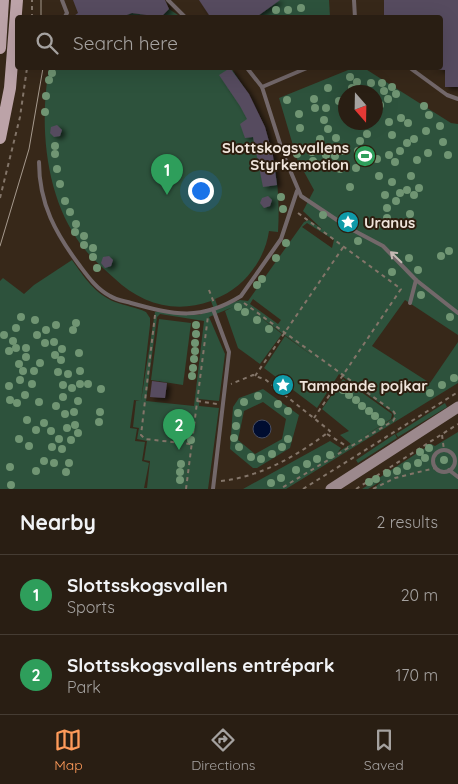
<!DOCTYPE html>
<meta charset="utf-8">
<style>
body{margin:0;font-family:Quicksand,sans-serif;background:#352b21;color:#f1f3f6}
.compass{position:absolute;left:338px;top:85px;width:45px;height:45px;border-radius:50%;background:#291e13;box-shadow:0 5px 20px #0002;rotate:160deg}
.you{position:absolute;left:200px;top:190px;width:18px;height:18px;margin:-12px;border:4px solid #fff;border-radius:50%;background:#1a73e8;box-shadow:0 0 0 8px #1a73e833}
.badge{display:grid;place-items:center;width:32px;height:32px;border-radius:50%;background:#ff9b5a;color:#fff;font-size:16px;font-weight:700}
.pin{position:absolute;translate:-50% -41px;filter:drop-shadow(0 1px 2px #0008)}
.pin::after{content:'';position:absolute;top:26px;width:18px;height:15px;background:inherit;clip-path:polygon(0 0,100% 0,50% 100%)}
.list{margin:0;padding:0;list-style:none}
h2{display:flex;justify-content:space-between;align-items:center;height:65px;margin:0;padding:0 20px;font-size:21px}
h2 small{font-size:16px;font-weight:400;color:#a5a2a0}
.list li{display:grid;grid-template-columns:32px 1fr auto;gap:15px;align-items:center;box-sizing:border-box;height:80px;padding:0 20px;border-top:1px solid #453c33}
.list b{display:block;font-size:19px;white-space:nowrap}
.list p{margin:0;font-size:16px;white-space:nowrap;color:#a5a2a0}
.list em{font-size:16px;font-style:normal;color:#a5a2a0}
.icon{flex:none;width:28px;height:28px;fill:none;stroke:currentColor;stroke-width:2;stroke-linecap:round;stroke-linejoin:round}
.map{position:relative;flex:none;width:458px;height:489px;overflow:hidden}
.search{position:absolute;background:#291e13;box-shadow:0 5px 20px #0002;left:15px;right:15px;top:15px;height:55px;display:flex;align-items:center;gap:12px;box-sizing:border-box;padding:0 18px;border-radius:5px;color:#a5a2a0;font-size:19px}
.sheet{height:225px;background:#291e13}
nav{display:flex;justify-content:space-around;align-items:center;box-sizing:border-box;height:70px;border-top:1px solid #453c33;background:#291e13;font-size:14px;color:#a5a2a0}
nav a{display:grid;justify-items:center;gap:2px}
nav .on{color:#ff9b5a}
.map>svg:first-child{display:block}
</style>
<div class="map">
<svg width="458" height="489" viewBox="0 0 458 489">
<defs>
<filter id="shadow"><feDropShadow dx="4" dy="2.5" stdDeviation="2.5" flood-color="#0009"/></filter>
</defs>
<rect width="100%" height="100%" fill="#372819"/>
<g fill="#2d523c" fill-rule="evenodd">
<polygon points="279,0 329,0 330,17 255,18"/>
<polygon points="169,9 181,17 119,18 132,13 161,17"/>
<path d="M49 68H231C268 121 282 166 278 232L269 231C265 260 243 289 215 299L218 308 240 300 248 301 304 222 309 220 322 229 303 211 314 190 297 159 279 98 353 68H364L451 123 458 124V335L405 300 372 346 430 383 458 342V383L286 489H243L330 441 341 448 338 452 351 444 340 435 349 431 322 409 343 379 392 414 391 419 361 438 392 419 394 416 392 412 339 374 317 408 264 368 285 336 317 359 255 313 282 334 260 364 238 348 225 311 233 307 209 317 225 354 219 401 199 399V406L219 408 208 489H0V281L3 278 24 294 34 285 72 260C84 277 95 294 115 302 125 306 136 307 146 312L150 318V325L141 401 155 312 162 311 199 315 214 309 211 301C175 314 141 304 114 278 103 268 91 258 82 246 45 198 39 125 49 68ZM346 92H376V122H346ZM307 223 334 240 332 248 302 227ZM253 299 281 320 278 324 250 304ZM160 314 204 321 194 406 146 401 157 317ZM134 400 140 401H136L133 427 139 428 137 439 147 441 144 460 150 461 147 488H144L149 463 142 461 145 442 135 441 137 429 130 428Z"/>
<polygon points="159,319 191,323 183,385 151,380"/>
<path d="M263 389 299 415 290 448 257 468H253L230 449 233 407 239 398ZM263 402 286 419 282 439 255 454 238 440 244 411Z"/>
<polygon points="445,403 447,407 398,437 396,434"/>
<polygon points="458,432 458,489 373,489 383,480 368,489 362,489 431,444 435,446"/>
<polygon points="395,434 397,438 358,463 356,460"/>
</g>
<circle fill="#000d30" stroke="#484e63" cx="262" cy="429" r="9"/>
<g fill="#564b5e" filter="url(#shadow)">
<polygon points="73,0 165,0 169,9 161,17 132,13 119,18 71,18 78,13"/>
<polygon points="199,0 280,0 255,18 211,18"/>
<polygon points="384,0 458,0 458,87 445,87 445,70 427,69 440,68 440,18 384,18"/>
<polygon points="230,68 249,94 265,127 273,156 277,185 263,187 253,137 245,138 240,124 247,119 240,106 219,75"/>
<polygon points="57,125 62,130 60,136 54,137 50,133 51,127"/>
<polygon points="268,196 272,200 270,206 264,208 260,203 262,198"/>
<polygon points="109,256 113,260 111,266 105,268 101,263 103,257"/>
<polygon points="152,381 167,383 165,398 150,397"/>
</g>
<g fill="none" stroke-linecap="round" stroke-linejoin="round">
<g stroke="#837569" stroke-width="2" stroke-dasharray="4 4" stroke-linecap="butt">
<polyline points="32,18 32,0"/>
<polyline points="0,198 20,117 27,68"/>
<polyline points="298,213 401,289 314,418"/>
<polyline points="209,290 214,303"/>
<polyline points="244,303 394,412 396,416 393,421 280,489"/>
<polyline points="155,315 141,435 145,439 191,444"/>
<polyline points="255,376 344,246"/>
<polyline points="197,401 217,404"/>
<polyline points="327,434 348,447"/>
<polyline points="442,435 444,450"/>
<path d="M221 481C261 477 298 455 330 431L266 380 253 375 231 384"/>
<polyline points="186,489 208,316"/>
<polyline points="303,489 458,392"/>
<polyline points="356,489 458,424"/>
<polyline points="373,489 395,478 435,468"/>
</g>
<g stroke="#73686a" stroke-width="4">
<polyline points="62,0 67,13 64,18"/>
<polyline points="168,0 186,18"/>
<polyline points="354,0 355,18"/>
<polyline points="247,68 262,87 307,68"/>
<polyline points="410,68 447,95 458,99"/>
<polyline points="262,87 284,156 301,196 349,228 383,246 416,280 458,313"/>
<path d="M39 162C39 204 56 234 80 266 89 278 97 289 110 296 116 300 124 301 131 303 174 315 201 321 241 296L281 239 297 191"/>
<polyline points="410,303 416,280"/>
<polyline points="213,309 229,352 213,489"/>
<circle cx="444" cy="461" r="11"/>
<polyline points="449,470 458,477"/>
</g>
<polyline stroke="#9c898d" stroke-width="11" points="331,489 458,407"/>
<g stroke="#bca3a8" stroke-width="12">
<polyline points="0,48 3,0"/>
<polyline points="0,138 10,88 17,0"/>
</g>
<g stroke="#a69a8e" stroke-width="1">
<polyline points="41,18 41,0"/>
<polyline points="0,246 29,149 43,68"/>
</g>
</g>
<g fill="#709573">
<circle cx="301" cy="8" r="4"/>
<circle cx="276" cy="10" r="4"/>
<circle cx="288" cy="10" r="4"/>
<circle cx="52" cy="73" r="4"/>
<circle cx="350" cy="77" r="4"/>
<circle cx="49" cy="80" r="4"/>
<circle cx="357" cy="82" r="4"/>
<circle cx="371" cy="83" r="4"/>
<circle cx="382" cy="83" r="4"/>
<circle cx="392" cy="87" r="4"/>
<circle cx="328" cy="88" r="4"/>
<circle cx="352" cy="88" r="4"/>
<circle cx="384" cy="91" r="4"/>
<circle cx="396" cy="94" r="4"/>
<circle cx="46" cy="96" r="4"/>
<circle cx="314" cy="99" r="4"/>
<circle cx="388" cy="99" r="4"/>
<circle cx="287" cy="100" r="4"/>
<circle cx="339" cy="101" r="4"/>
<circle cx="380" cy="105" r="4"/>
<circle cx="424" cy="106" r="4"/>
<circle cx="315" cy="108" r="4"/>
<circle cx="326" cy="108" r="4"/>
<circle cx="45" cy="112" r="4"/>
<circle cx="299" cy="114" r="4"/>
<circle cx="429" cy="115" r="4"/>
<circle cx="401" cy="118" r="4"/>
<circle cx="324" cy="120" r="4"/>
<circle cx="389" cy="122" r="4"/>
<circle cx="408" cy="123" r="4"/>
<circle cx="440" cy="126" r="4"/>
<circle cx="300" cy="128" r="4"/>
<circle cx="328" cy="129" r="4"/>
<circle cx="426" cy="131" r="4"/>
<circle cx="367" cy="134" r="4"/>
<circle cx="392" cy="135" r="4"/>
<circle cx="336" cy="138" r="4"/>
<circle cx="320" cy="139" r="4"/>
<circle cx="414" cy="139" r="4"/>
<circle cx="360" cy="141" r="4"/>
<circle cx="443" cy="142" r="4"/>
<circle cx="407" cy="143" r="4"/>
<circle cx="55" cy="146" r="4"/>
<circle cx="343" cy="151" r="4"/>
<circle cx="358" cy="151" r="4"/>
<circle cx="400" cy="151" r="4"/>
<circle cx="312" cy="152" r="4"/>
<circle cx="428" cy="153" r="4"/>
<circle cx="55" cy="154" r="4"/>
<circle cx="297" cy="154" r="4"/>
<circle cx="326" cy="155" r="4"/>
<circle cx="389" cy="155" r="4"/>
<circle cx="448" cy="155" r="4"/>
<circle cx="335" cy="156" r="4"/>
<circle cx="377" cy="159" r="4"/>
<circle cx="417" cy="160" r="4"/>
<circle cx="313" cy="161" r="4"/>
<circle cx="395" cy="162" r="4"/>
<circle cx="303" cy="166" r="4"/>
<circle cx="356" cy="168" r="4"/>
<circle cx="57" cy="169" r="4"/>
<circle cx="340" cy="169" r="4"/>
<circle cx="379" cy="176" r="4"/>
<circle cx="411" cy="176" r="4"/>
<circle cx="392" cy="182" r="4"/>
<circle cx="60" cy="184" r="4"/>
<circle cx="350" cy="187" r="4"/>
<circle cx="419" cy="188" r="4"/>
<circle cx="407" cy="190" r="4"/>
<circle cx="400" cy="193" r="4"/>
<circle cx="385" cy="195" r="4"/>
<circle cx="414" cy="195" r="4"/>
<circle cx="281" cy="197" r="4"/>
<circle cx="65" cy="201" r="4"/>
<circle cx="396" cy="201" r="4"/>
<circle cx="387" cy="208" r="4"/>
<circle cx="283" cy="209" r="4"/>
<circle cx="70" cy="212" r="4"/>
<circle cx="410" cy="214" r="4"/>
<circle cx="323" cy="215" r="4"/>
<circle cx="387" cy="218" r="4"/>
<circle cx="76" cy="224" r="4"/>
<circle cx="377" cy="225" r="4"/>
<circle cx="75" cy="232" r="4"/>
<circle cx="84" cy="236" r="4"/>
<circle cx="358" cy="241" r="4"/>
<circle cx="286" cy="243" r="4"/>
<circle cx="84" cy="245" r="4"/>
<circle cx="93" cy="248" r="4"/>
<circle cx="449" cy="251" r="4"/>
<circle cx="441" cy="256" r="4"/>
<circle cx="93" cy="257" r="4"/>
<circle cx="276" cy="258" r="4"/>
<circle cx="409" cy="258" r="4"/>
<circle cx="97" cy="268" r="4"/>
<circle cx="418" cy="270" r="4"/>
<circle cx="392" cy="272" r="4"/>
<circle cx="262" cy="279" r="4"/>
<circle cx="257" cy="285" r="4"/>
<circle cx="421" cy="295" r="4"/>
<circle cx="238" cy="307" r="4"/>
<circle cx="245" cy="312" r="4"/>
<circle cx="21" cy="317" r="4"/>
<circle cx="450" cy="317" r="4"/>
<circle cx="35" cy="320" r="4"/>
<circle cx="257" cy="320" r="4"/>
<circle cx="76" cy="323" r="4"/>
<circle cx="56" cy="325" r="4"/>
<circle cx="196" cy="325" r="4"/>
<circle cx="16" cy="328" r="4"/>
<circle cx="269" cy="329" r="4"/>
<circle cx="46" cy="330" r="4"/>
<circle cx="73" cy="330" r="4"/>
<circle cx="196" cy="334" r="4"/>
<circle cx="4" cy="335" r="4"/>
<circle cx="37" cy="335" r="4"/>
<circle cx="13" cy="341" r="4"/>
<circle cx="54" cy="342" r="4"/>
<circle cx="45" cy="343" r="4"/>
<circle cx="195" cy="343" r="4"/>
<circle cx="16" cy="348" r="4"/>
<circle cx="26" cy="348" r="4"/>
<circle cx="62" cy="349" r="4"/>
<circle cx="9" cy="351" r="4"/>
<circle cx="195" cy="351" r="4"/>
<circle cx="79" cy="353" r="4"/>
<circle cx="55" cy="355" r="4"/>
<circle cx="26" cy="357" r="4"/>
<circle cx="194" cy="359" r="4"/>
<circle cx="61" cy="360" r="4"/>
<circle cx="40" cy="363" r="4"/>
<circle cx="19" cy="364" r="4"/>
<circle cx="193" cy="368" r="4"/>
<circle cx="23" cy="371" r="4"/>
<circle cx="34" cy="371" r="4"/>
<circle cx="80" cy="371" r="4"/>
<circle cx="58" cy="372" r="4"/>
<circle cx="68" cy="374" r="4"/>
<circle cx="192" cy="376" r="4"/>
<circle cx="454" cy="378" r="4"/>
<circle cx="20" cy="380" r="4"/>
<circle cx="32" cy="384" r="4"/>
<circle cx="80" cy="384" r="4"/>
<circle cx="88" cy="384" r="4"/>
<circle cx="63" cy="385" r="4"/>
<circle cx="442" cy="385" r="4"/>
<circle cx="9" cy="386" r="4"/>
<circle cx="72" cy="388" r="4"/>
<circle cx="101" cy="389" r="4"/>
<circle cx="343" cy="390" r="4"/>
<circle cx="430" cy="393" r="4"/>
<circle cx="25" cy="395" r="4"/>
<circle cx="349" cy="395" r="4"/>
<circle cx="258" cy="396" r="4"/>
<circle cx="63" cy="397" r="4"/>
<circle cx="10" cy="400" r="4"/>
<circle cx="356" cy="400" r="4"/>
<circle cx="78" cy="401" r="4"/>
<circle cx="39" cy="402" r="4"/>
<circle cx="244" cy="402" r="4"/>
<circle cx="17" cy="403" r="4"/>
<circle cx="278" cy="404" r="4"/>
<circle cx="56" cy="406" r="4"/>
<circle cx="362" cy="406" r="4"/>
<circle cx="288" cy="411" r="4"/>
<circle cx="369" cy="411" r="4"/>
<circle cx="74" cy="412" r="4"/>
<circle cx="100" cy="412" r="4"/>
<circle cx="238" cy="413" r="4"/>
<circle cx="65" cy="414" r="4"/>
<circle cx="375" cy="416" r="4"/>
<circle cx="27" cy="420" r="4"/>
<circle cx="99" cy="422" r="4"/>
<circle cx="381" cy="422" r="4"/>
<circle cx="44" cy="423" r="4"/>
<circle cx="75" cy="425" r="4"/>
<circle cx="236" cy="426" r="4"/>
<circle cx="67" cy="428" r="4"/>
<circle cx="36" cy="430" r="4"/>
<circle cx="51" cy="431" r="4"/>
<circle cx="78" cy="433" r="4"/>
<circle cx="234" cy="438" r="4"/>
<circle cx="19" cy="439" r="4"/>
<circle cx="59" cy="439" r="4"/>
<circle cx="288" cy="439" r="4"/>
<circle cx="71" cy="440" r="4"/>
<circle cx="191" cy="440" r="4"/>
<circle cx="29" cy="446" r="4"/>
<circle cx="52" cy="447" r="4"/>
<circle cx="239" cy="447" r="4"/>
<circle cx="282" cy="447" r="4"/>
<circle cx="429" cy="448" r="4"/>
<circle cx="62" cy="449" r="4"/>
<circle cx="420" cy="452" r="4"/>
<circle cx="272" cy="454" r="4"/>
<circle cx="330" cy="455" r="4"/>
<circle cx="251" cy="457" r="4"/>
<circle cx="425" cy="458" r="4"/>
<circle cx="261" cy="459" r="4"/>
<circle cx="317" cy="459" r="4"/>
<circle cx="444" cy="460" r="4"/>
<circle cx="44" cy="461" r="4"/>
<circle cx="54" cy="463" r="4"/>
<circle cx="69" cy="463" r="4"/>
<circle cx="418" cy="463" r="4"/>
<circle cx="181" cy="464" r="4"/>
<circle cx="307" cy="464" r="4"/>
<circle cx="407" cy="466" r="4"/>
<circle cx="10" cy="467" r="4"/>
<circle cx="296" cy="470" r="4"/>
<circle cx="36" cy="471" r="4"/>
<circle cx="397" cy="471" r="4"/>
<circle cx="66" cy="472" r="4"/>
<circle cx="180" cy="472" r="4"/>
<circle cx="387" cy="473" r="4"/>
<circle cx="281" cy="478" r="4"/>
<circle cx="376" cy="479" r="4"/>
<circle cx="180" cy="480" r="4"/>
<circle cx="369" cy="482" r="4"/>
<circle cx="271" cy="483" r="4"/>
<circle cx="11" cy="485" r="4"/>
</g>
<defs><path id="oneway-shaft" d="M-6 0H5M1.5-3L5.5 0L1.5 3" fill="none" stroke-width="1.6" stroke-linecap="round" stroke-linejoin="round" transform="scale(1.25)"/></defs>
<use stroke="#c4b9b3" href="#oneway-shaft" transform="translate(396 257) rotate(-136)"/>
<defs>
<g id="stadium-disc" transform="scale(1.125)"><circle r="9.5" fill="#2e9e5b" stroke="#2d1e0f"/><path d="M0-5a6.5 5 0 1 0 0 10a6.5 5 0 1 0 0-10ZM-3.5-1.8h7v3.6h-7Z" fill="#fff"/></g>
<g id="sight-disc" transform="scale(1.125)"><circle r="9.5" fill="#0f9aa8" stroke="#2d1e0f"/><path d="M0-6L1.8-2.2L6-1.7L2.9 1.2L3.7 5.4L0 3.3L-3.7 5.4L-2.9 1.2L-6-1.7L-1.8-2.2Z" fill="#fff"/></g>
</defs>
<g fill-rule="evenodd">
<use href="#stadium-disc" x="365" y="156"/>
<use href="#sight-disc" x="348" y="222"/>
<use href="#sight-disc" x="283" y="385"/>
</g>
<g text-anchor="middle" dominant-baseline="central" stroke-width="4" stroke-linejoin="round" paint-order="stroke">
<g font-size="15" font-weight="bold" fill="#efe4db" stroke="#2d1e0f" text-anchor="start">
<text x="349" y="147" text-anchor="end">Slottskogsvallens<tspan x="349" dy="17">Styrkemotion</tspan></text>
<text x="364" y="222">Uranus</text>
<text x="299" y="385">Tampande pojkar</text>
</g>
</g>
</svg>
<svg class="compass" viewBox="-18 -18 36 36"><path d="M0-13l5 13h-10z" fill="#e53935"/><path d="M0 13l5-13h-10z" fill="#a5a2a0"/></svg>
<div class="you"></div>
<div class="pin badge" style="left:167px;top:195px;background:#2e9e5b">1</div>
<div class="pin badge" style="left:179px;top:450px;background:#2e9e5b">2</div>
<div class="search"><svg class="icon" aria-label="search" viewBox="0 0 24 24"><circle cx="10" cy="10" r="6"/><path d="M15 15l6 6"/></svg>Search here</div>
</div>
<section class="sheet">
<h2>Nearby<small>2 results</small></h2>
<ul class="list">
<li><span class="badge" style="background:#2e9e5b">1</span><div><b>Slottsskogsvallen</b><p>Sports</p></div><em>20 m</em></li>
<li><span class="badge" style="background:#2e9e5b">2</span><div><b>Slottsskogsvallens entrépark</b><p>Park</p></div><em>170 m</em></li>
</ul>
</section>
<nav>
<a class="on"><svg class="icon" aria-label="map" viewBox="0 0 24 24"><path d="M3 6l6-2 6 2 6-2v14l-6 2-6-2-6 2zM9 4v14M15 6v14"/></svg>Map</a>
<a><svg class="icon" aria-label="directions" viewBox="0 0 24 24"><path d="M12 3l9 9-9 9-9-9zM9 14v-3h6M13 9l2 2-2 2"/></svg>Directions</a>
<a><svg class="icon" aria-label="saved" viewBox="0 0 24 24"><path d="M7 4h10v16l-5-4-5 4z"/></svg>Saved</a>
</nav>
